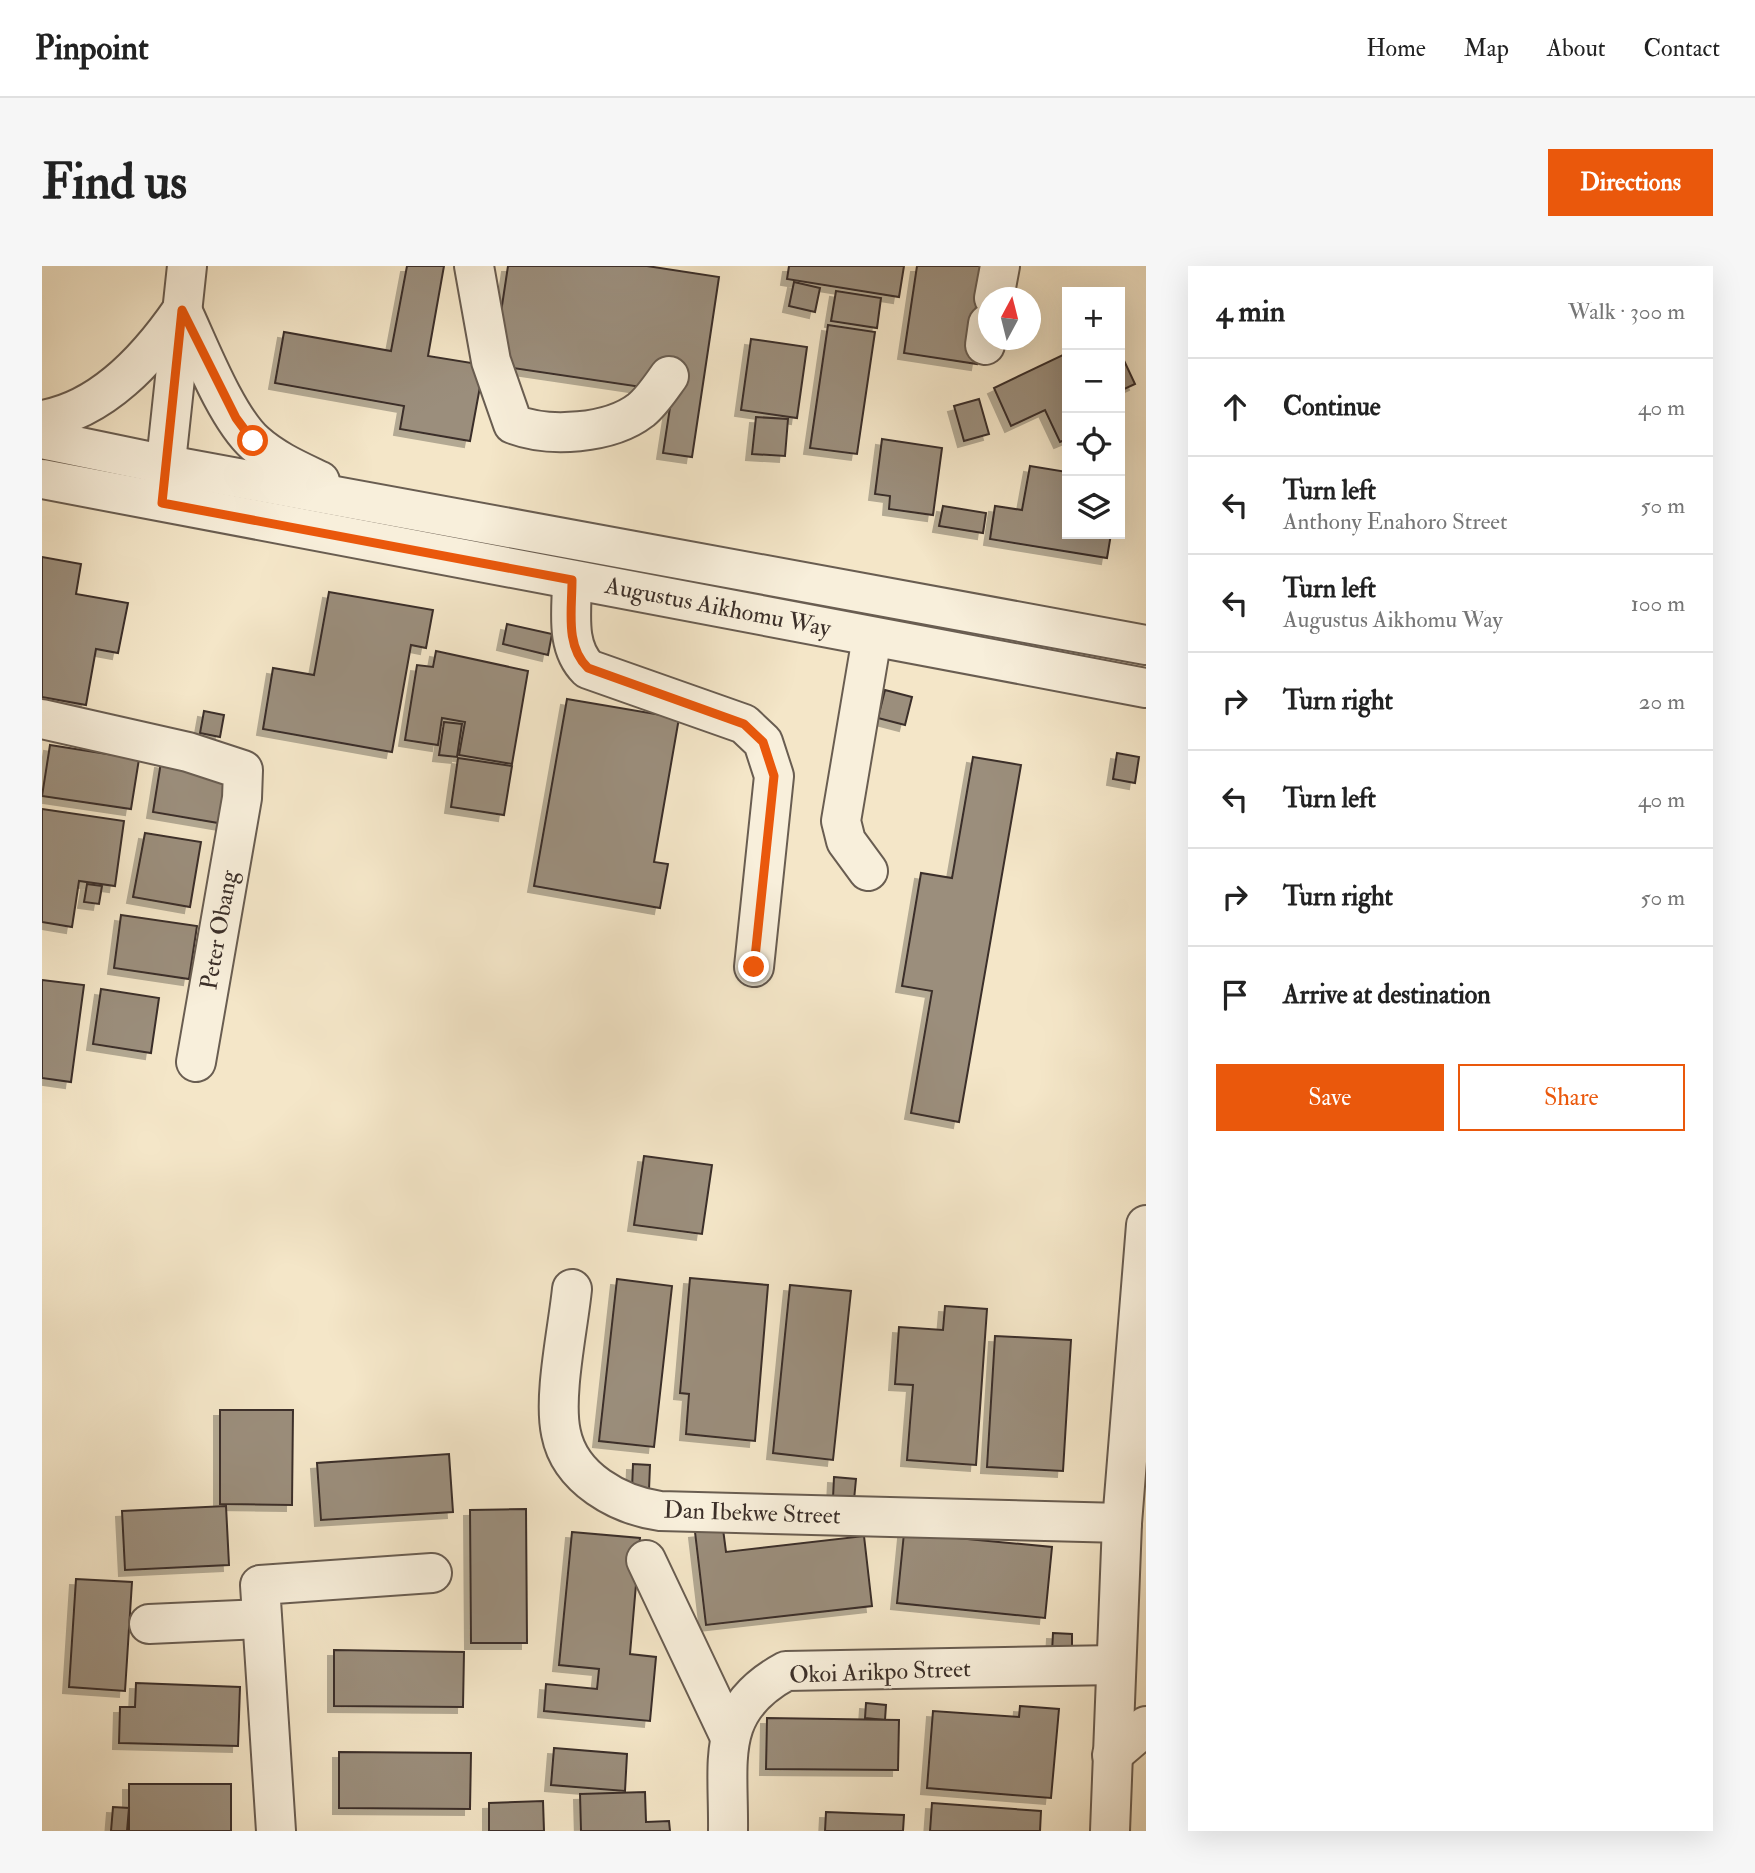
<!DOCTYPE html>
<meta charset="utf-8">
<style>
body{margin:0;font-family:"IM FELL Double Pica",serif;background:#f6f6f6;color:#222}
.controls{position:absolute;right:21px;top:21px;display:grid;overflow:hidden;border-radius:0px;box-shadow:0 7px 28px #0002}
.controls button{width:63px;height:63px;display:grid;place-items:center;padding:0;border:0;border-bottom:2px solid #e0e0e0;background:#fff;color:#222;font:35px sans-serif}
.compass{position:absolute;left:936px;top:21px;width:63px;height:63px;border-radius:50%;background:#fff;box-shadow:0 7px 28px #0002;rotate:7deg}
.stop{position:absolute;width:21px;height:21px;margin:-16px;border:5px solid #ea580c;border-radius:50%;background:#fff}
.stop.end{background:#ea580c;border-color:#fff;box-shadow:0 2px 7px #0008}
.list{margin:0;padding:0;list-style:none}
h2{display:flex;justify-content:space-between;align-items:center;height:91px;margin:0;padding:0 28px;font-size:30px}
h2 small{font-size:23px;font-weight:400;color:#767676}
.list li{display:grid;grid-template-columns:46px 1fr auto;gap:21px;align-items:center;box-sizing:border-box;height:98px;padding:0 28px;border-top:2px solid #e0e0e0}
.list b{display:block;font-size:26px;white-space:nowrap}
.list p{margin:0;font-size:23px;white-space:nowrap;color:#767676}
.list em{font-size:23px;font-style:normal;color:#767676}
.actions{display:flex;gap:14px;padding:21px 28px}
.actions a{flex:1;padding:16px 0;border:2px solid #ea580c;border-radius:0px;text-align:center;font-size:24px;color:#ea580c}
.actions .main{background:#ea580c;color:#fff}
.icon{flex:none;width:38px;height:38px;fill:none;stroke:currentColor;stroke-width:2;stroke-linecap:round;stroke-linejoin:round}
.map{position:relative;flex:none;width:1104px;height:1565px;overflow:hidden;border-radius:0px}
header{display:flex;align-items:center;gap:42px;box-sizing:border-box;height:98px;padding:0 35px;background:#fff;border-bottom:2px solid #e0e0e0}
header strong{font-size:33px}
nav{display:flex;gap:38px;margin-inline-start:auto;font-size:24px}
.intro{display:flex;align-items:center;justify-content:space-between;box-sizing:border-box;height:168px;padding:0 42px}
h1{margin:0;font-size:49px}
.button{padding:18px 32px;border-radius:0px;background:#ea580c;color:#fff;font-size:24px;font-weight:700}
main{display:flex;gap:42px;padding:0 42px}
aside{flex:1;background:#fff;border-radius:0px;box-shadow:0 7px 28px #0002}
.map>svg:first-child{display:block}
</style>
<header>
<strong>Pinpoint</strong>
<nav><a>Home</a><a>Map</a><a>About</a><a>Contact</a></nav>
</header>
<div class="intro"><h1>Find us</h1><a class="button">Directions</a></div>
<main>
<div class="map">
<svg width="1104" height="1565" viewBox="0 0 1104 1565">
<defs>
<filter id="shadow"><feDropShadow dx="-6" dy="6" stdDeviation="0" flood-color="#0004"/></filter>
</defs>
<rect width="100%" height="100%" fill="#f4e6c8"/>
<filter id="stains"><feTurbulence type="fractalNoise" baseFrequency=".00286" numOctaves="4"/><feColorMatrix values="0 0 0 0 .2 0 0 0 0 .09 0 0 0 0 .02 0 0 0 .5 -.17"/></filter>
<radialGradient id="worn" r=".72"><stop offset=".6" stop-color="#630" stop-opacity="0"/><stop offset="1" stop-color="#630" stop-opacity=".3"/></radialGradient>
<g fill="#9b8e7c" stroke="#3b2f29" stroke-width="2" filter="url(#shadow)">
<polygon points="365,0 402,0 386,90 442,99 428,175 358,163 362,140 233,117 242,66 349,85"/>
<polygon points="466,0 605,0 677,11 650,191 621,187 633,109 606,122 451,99"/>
<polygon points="747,0 862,0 857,31 745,13"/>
<polygon points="875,0 951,0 935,98 862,87"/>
<polygon points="752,16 778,22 773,46 747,40"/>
<polygon points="794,25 839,32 835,62 789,55"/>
<polygon points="786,59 833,66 815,188 768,182"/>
<polygon points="709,73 765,81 755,152 699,144"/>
<polygon points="1078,86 1093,118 1078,125"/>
<polygon points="1025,87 1025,173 1018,176 1003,144 969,160 952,122"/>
<polygon points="937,133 947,168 922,175 912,140"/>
<polygon points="714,151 746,153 743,190 710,188"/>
<polygon points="840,173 900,182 891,249 847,243 848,230 833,228"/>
<polygon points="988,200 1025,206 1025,268 1069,268 1065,292 948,273 953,240 980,244"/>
<polygon points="901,240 944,247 941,267 897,260"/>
<polygon points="0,291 39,298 34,328 86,337 76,387 54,383 44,439 0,431"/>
<polygon points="287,326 391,344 384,382 369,379 350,486 221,463 231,402 272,409"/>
<polygon points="465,358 510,368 506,389 461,378"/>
<polygon points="394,385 486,405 470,498 417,489 423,456 400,452 396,479 363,474 375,399 391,401"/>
<polygon points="843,424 870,431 863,459 836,452"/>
<polygon points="525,433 637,452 612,596 626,598 618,642 492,620"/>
<polygon points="162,445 182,449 178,471 158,467"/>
<polygon points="402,456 420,458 415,491 397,489"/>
<polygon points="8,479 97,493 89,543 0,530"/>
<polygon points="1075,487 1097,491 1093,517 1071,513"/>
<polygon points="931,491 979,499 917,856 869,847 890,725 860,720 879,607 910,612"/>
<polygon points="416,492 470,500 462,549 409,541"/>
<polygon points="119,496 196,508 188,559 111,546"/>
<polygon points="0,543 82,555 73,620 37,615 30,661 0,656"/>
<polygon points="103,567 159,576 148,641 91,631"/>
<polygon points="45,618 60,620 57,638 42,636"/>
<polygon points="79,649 155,660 147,713 72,702"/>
<polygon points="0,714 42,719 29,816 0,812"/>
<polygon points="59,723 117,732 109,787 51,778"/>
<polygon points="602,890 670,899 660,968 592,959"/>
<polygon points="648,1012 726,1019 713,1175 644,1168 647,1128 638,1127"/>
<polygon points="575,1013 630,1020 612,1181 557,1175"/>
<polygon points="748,1019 809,1025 791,1194 731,1187"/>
<polygon points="903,1040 945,1043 934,1199 865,1194 871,1119 853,1118 857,1061 901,1064"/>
<polygon points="953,1070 1029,1074 1021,1205 945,1201"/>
<polygon points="178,1144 251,1144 250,1239 178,1238"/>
<polygon points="407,1188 411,1246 279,1254 275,1197"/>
<polygon points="591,1198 608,1199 607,1224 590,1224"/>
<polygon points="792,1211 814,1213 812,1234 791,1232"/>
<polygon points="184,1240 187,1299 83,1304 80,1245"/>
<polygon points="484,1243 485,1377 429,1377 428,1244"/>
<polygon points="681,1263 684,1286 822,1270 830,1340 664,1359 653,1266"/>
<polygon points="530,1266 598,1272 588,1388 614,1391 608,1455 502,1445 504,1418 555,1423 557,1403 517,1399"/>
<polygon points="862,1267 1010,1281 1003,1352 855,1337"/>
<polygon points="34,1313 90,1316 83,1425 27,1421"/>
<polygon points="1011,1367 1030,1368 1030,1386 1010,1386"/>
<polygon points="292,1384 422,1386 421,1441 292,1440"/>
<polygon points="94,1417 198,1421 196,1480 77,1477 78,1441 93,1441"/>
<polygon points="824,1437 844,1439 843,1454 823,1452"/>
<polygon points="978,1440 1017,1443 1009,1532 885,1522 891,1445 977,1451"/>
<polygon points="725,1452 857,1454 856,1504 724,1503"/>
<polygon points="512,1482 585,1488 583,1525 509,1519"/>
<polygon points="297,1486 429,1487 428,1543 297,1542"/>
<rect x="87" y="1518" width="102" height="47"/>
<polygon points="603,1526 604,1556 627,1555 628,1565 539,1565 538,1528"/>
<polygon points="501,1535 502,1565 447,1565 447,1537"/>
<polygon points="890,1537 999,1545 998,1565 888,1565"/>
<polygon points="71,1541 87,1542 85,1565 69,1565"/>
<polygon points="784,1546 862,1549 861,1565 783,1565"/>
</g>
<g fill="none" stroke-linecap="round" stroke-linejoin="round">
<g stroke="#695d51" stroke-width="42">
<g id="minor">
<path d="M432 0 449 95 471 158C507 172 568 168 599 144 610 135 619 121 627 110"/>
<polyline points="952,32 958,0"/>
<polyline points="943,79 946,58"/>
<path d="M0 154C61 144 107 92 140 44 157 80 184 151 213 177 232 194 255 204 278 215"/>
<polyline points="0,173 125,199 1104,379"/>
<polyline points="0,213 1104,422"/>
<polyline points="121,224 145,0"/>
<path d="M530 314C530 345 523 380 546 403L702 458 721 476 732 510 712 701"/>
<polyline points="0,453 146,486 201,504 200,532 154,796"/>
<polyline points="826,605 804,575 799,555 830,371"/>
<path d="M530 1023C526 1063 511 1130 519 1167 528 1213 577 1239 618 1245L1080 1257"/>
<polyline points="604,1294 687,1469"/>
<polyline points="107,1358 220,1353"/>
<polyline points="1070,1489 1104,1460"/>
<polyline points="234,1565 218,1319 390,1307"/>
<path d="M686 1565C687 1494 672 1444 744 1405L1073 1399"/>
<polyline points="1068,1565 1080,1257 1104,959"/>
</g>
</g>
<use href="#minor" stroke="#f8efdb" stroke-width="38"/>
</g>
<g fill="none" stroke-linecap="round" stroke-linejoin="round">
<path stroke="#ea580c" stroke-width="9" d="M211 175 194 152 140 44 120 237 530 314C530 345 523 380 546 402L702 458 721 476 732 510 712 701"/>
</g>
<g text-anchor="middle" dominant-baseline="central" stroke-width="5" stroke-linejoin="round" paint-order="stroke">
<g font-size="24" fill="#3b2f29" stroke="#f8efdb">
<text transform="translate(676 341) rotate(11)">Augustus Aikhomu Way</text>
<text transform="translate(177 664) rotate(-80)">Peter Obang</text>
<text transform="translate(710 1247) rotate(2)">Dan Ibekwe Street</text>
<text transform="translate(838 1406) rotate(-2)">Okoi Arikpo Street</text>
</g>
</g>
<rect width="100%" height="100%" filter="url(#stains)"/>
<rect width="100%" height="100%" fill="url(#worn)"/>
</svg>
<div class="controls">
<button>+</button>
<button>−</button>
<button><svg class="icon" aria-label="locate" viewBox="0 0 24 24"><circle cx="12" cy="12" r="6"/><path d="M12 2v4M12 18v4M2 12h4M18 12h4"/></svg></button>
<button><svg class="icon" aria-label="layers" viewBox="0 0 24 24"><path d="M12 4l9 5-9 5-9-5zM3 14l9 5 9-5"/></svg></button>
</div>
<svg class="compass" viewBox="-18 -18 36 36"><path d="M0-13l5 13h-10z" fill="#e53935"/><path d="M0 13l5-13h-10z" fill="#767676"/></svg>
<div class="stop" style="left:211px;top:175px"></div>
<div class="stop end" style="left:712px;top:701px"></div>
</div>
<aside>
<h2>4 min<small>Walk · 300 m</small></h2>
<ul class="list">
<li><svg class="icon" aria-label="ahead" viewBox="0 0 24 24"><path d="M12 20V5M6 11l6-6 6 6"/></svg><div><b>Continue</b></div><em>40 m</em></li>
<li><svg class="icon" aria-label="left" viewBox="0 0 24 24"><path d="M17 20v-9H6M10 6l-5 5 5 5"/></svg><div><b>Turn left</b><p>Anthony Enahoro Street</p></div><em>50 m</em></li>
<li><svg class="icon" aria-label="left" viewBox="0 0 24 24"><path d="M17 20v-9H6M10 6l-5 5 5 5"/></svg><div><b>Turn left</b><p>Augustus Aikhomu Way</p></div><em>100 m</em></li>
<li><svg class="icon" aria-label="right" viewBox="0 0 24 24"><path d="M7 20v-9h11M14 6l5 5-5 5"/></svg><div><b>Turn right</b></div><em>20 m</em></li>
<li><svg class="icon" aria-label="left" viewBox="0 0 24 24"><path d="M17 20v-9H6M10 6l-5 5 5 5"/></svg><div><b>Turn left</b></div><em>40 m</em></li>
<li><svg class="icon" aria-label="right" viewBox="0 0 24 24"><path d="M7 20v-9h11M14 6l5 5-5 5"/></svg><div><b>Turn right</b></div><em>50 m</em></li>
<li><svg class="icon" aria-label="arrive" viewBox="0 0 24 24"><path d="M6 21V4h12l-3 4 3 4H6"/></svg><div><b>Arrive at destination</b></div></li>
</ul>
<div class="actions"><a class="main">Save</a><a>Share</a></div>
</aside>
</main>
